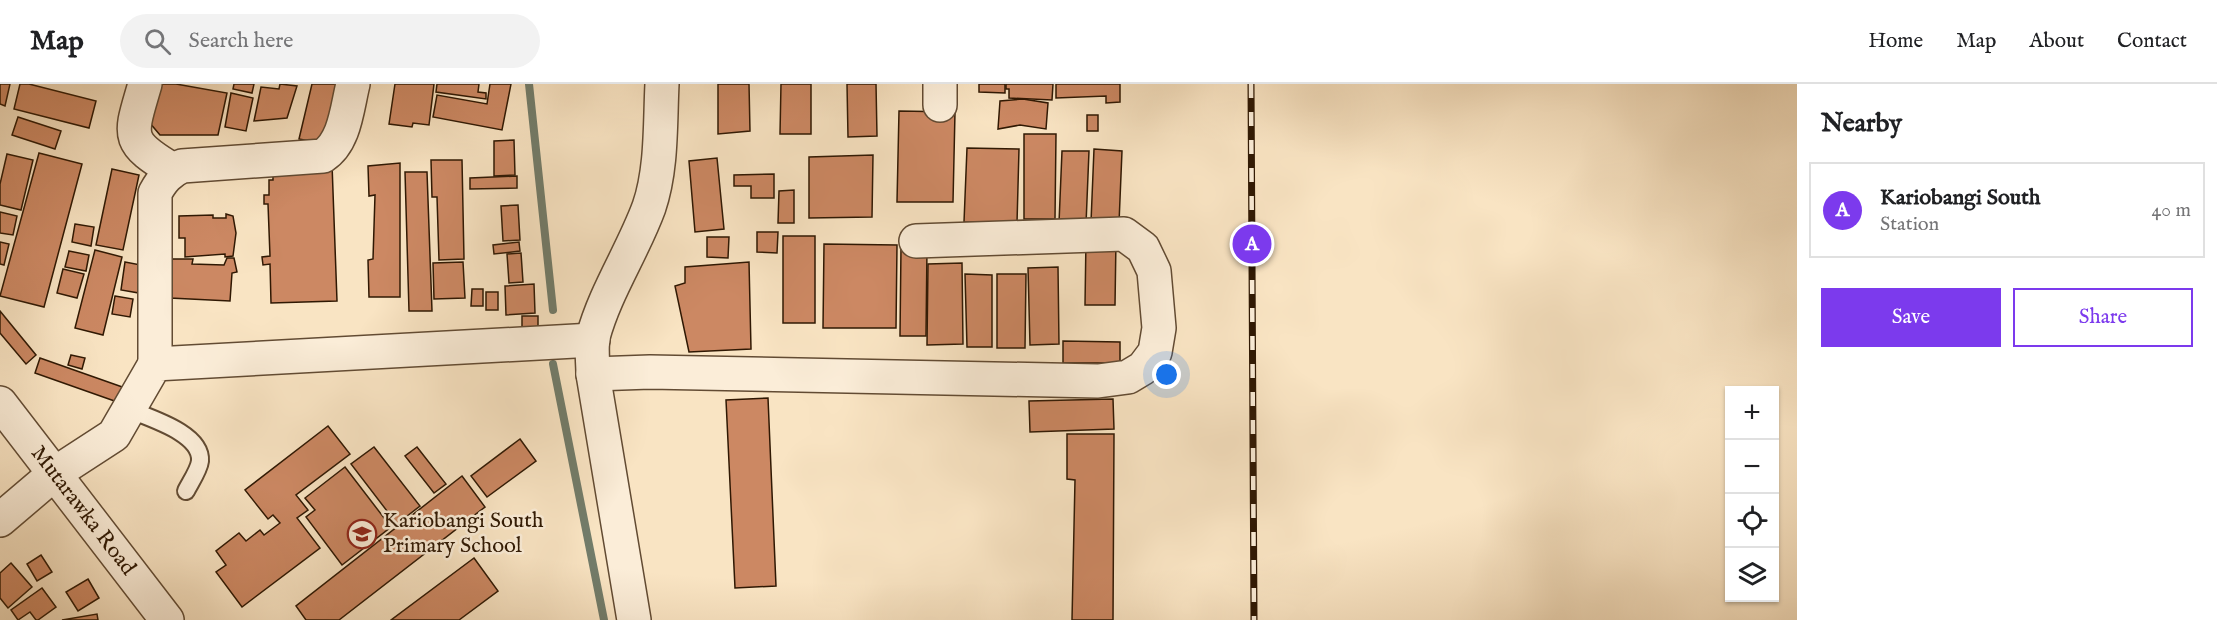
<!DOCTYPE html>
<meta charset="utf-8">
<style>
body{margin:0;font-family:"IM FELL English",serif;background:#f2f2f2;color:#202124}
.controls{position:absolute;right:18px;bottom:18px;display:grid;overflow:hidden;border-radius:0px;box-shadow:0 2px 4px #0004}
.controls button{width:54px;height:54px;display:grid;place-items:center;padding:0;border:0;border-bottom:2px solid #e0e0e0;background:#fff;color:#202124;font:30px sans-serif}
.you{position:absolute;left:1167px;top:291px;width:21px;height:21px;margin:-15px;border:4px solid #fff;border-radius:50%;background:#1a73e8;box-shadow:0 0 0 9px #1a73e833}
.badge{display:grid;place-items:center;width:39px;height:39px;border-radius:50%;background:#7c3aed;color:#fff;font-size:20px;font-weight:700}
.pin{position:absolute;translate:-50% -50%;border:3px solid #fff;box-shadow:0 2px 6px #0006}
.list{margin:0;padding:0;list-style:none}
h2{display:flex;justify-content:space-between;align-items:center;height:78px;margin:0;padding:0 24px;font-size:26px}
h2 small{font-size:20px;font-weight:400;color:#757577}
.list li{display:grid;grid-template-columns:39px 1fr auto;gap:18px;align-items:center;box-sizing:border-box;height:96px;margin:0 12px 12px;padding:0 12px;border:2px solid #e0e0e0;border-radius:0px}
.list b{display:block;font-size:22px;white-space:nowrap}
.list p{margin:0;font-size:20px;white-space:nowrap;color:#757577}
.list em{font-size:20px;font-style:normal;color:#757577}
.actions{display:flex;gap:12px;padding:18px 24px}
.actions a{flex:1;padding:14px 0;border:2px solid #7c3aed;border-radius:0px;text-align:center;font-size:21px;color:#7c3aed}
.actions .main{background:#7c3aed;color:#fff}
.icon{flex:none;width:33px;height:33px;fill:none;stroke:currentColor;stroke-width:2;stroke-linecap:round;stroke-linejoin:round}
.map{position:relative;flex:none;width:1797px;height:536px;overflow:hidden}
header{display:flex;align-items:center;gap:36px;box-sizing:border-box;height:84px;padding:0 30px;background:#fff;border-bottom:2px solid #e0e0e0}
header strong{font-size:28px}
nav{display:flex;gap:33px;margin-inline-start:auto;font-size:21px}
.search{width:420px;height:54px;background:#f2f2f2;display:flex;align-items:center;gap:15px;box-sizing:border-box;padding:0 21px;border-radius:33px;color:#757577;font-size:22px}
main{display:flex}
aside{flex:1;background:#fff}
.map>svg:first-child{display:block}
</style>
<header>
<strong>Map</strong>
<div class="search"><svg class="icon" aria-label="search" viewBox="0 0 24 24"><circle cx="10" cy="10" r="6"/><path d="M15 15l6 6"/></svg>Search here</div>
<nav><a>Home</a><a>Map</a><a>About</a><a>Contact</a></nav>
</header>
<main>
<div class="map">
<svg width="1797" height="536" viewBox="0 0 1797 536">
<rect width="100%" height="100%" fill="#f9e4c3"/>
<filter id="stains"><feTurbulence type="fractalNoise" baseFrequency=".00333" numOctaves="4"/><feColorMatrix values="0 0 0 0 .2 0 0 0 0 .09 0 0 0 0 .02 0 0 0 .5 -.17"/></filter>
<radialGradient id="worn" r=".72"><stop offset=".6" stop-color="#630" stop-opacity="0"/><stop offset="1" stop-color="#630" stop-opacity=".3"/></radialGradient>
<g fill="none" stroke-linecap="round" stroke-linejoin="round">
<g stroke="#727c6a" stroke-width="8">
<polyline points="529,0 553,226"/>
<polyline points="553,280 604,536"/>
</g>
</g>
<g fill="#cc8863" stroke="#2f1803" stroke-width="1.5">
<polygon points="0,0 10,0 5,22 0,20"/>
<polygon points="20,0 29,0 96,17 89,44 14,25"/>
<polygon points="157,0 176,0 227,9 218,51 160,51 149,38"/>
<polygon points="234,0 254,0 252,9 233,5"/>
<polygon points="280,0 297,2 287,34 254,37 261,3 279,5"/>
<polygon points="312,0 344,0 330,61 299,55"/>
<polygon points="395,0 434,0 429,41 413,39 412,43 389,40"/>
<polygon points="437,0 479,0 478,8 486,9 486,15 436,8"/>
<polygon points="490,0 511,0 502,46 433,33 437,11 487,20"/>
<polygon points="718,0 749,0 750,47 718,50"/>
<polygon points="781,0 811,0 811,50 780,50"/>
<polygon points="847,0 876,0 877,52 848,53"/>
<polygon points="979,0 1005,0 1005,9 979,8"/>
<polygon points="1006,0 1053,0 1052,16 1009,14 1009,5 1006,5"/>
<polygon points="1056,0 1120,0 1120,18 1106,19 1106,12 1056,14"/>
<polygon points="231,9 253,14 246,47 225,43"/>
<polygon points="1023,15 1048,19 1046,45 1020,41 998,45 1000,17"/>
<polygon points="899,27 955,28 953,118 897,118"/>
<rect x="1087" y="31" width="11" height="16"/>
<polygon points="18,33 61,47 55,65 12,51"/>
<polygon points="1024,50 1056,50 1055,135 1024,135"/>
<polygon points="514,56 515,91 494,92 494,57"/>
<polygon points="967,64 1019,65 1017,139 964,138"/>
<polygon points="1094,65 1122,67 1119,139 1091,138"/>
<polygon points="1062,67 1089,67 1086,140 1059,139"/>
<polygon points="39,69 82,80 44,223 0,212"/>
<polygon points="7,70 33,76 21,126 0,121 0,100"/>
<polygon points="873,71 872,133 809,134 809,73"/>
<polygon points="717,74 724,145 695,148 689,77"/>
<polygon points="431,76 462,76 464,175 439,176 437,113 432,113"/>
<polygon points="400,79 400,213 369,213 368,176 373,175 375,111 369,112 368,82"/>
<polygon points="332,80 337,217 271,219 270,180 263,181 262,173 270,172 268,120 264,120 264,111 269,111 269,96 273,96 273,82"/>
<polygon points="112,85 139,91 123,166 96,161"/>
<polygon points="405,88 427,88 432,227 409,227"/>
<polygon points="774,90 774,114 751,114 751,102 734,102 734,91"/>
<polygon points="517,92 517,104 470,105 470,94"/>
<polygon points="794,106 794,139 778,139 779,107"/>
<polygon points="518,121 520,156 503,157 501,122"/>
<polygon points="0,128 17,132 13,151 0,149"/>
<polygon points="226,130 233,132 236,149 233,172 225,173 225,170 185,173 185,154 179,154 179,132 213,131 213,134 226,134"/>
<polygon points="75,140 94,143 91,162 72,158"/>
<polygon points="757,148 778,148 777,169 757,168"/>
<rect x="783" y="152" width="32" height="87"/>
<polygon points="707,153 729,153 728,174 707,173"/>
<polygon points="1086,155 1116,155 1115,221 1085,221"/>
<polygon points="0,158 9,160 4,181 0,180"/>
<polygon points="519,158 520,167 494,170 493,161"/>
<polygon points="824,160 897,161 896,244 823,244"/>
<polygon points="901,164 927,164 926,252 900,252"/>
<polygon points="95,166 122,173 103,251 75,244"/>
<polygon points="69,167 89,171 86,187 65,183"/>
<polygon points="521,169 523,198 509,199 507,170"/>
<polygon points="227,174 234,174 237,188 232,189 230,217 170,214 171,175 193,175 192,180 224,181"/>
<polygon points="125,178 141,181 139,209 121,206"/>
<polygon points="463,178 465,214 434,215 433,179"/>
<polygon points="749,178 751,265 689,268 675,202 685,199 685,183"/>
<polygon points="962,179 963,260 927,261 928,180"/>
<polygon points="1058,183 1059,260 1030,261 1028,184"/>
<polygon points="63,185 84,190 77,214 57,209"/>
<polygon points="965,190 992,191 992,263 967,263"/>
<polygon points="997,190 1026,190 1025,264 997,264"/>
<polygon points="534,200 535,229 506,231 505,202"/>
<polygon points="472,205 483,205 483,222 471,222"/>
<rect x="486" y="208" width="12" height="18"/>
<polygon points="115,212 133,215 130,233 112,230"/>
<polygon points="0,227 36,271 26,280 0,249"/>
<polygon points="522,232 538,232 538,244 522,245"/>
<polygon points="1063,257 1120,258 1120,279 1063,279"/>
<polygon points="71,271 85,274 82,285 68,281"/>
<polygon points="40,274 128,305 123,320 35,289"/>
<polygon points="768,314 776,502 735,504 726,316"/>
<polygon points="1113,315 1114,345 1030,348 1029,317"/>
<polygon points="328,342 350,370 296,411 308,426 297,434 320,464 242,523 216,488 226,481 216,467 239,449 246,457 260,446 264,451 280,439 273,431 268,435 245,406"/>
<polygon points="1067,350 1114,350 1113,536 1072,536 1075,396 1067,395"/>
<polygon points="520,355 536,377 487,413 471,392"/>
<polygon points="374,363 420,422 397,440 351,380"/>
<polygon points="417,363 446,400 434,409 405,372"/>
<polygon points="345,383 391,443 342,481 306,433 315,426 305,414"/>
<polygon points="462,392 485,423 339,536 306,536 296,522"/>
<polygon points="41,471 52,488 37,497 27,480"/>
<polygon points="474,474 498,507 459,536 391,536"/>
<polygon points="11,479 32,503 8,524 0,514 0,489"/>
<polygon points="88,495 99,514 78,527 66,508"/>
<polygon points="42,504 56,523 38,536 36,536 30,528 18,536 11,526"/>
<polygon points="97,530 98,536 62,536"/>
</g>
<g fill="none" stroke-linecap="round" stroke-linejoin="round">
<g stroke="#624b33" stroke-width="20">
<path id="service" d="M128 325C149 334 202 349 200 377 199 386 190 399 186 407"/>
</g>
<g stroke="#624b33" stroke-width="36">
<g id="minor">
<path d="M145 0C130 52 124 57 173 86"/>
<polyline points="940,0 940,21"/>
<path d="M155 280V109C162 96 169 88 182 82L323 72C345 58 347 24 353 0"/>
<polyline points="593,290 650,288 1098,297 1128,293 1143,284 1155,268 1159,244 1154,187 1143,164 1124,150 916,157"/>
<polyline points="0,436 54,390 114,351 155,280 593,256"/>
<path d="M634 536 593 290C593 279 591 264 593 253 605 208 633 167 649 123 662 85 660 40 662 0"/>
</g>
</g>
<g stroke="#624b33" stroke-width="36">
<g id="tertiary">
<path id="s1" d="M0 319 167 536"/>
</g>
</g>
<use href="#service" stroke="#fbedd8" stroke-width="16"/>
<use href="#minor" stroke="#fbedd8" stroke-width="33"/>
<use href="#tertiary" stroke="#fbedd8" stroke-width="33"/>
<g stroke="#2f1803" stroke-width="7">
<polyline id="rail" points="1251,0 1254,536"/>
</g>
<use href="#rail" stroke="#fbedd8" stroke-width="4.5" stroke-dasharray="14" stroke-linecap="butt"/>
</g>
<defs>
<g id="school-ring" transform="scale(1.5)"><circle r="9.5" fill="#fbedd8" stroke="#8f2418" stroke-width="1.5"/><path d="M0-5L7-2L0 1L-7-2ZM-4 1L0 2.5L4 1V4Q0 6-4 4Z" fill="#8f2418"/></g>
</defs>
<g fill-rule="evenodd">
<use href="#school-ring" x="362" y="450"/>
</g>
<g text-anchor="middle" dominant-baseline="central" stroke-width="5" stroke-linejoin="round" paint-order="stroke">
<g font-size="22" fill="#2f1803" stroke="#fbedd8">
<text stroke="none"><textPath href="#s1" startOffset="136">Mutarawka Road</textPath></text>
</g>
<g font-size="22" fill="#2f1803" stroke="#fbedd8" text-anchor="start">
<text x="383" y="437">Kariobangi South<tspan x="383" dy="25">Primary School</tspan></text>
</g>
</g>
<rect width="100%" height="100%" filter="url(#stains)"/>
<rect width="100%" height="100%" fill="url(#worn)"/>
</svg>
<div class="controls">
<button>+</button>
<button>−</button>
<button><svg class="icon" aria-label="locate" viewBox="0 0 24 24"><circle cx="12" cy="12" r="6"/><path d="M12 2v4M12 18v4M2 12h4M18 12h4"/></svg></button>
<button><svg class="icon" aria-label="layers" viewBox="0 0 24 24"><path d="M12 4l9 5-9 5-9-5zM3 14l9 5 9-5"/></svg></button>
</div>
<div class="you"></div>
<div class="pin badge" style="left:1252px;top:160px">A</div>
</div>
<aside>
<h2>Nearby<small></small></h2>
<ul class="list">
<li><span class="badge">A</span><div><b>Kariobangi South</b><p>Station</p></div><em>40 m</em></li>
</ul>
<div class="actions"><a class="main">Save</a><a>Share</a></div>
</aside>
</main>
